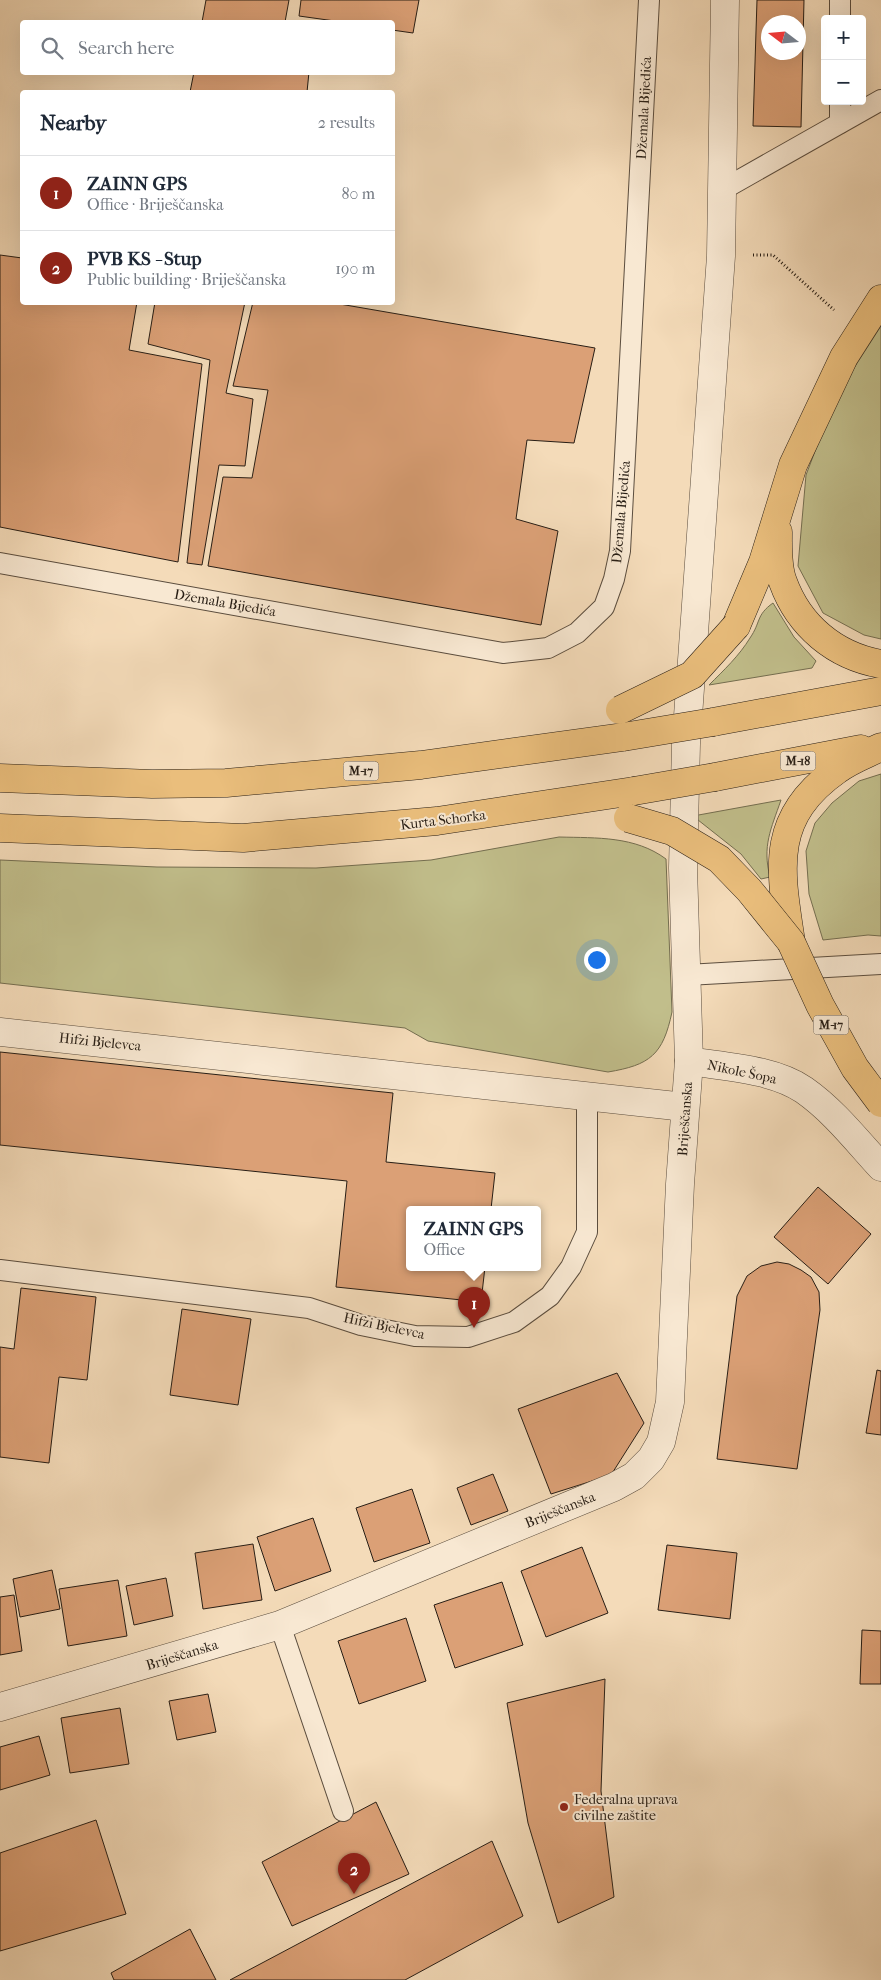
<!DOCTYPE html>
<meta charset="utf-8">
<style>
body{margin:0;font-family:"IM FELL French Canon",serif;background:#f2f2f3;color:#1f2937}
.controls{position:absolute;right:15px;top:15px;display:grid;overflow:hidden;border-radius:5px;box-shadow:0 5px 20px #0002}
.controls button{width:45px;height:45px;display:grid;place-items:center;padding:0;border:0;border-bottom:1px solid #e0e1e3;background:#fff;color:#1f2937;font:25px sans-serif}
.compass{position:absolute;left:761px;top:15px;width:45px;height:45px;border-radius:50%;background:#fff;box-shadow:0 5px 20px #0002;rotate:286deg}
.you{position:absolute;left:596px;top:959px;width:18px;height:18px;margin:-12px;border:4px solid #fff;border-radius:50%;background:#1a73e8;box-shadow:0 0 0 8px #1a73e833}
.badge{display:grid;place-items:center;width:32px;height:32px;border-radius:50%;background:#8f2418;color:#fff;font-size:16px;font-weight:700}
.pin{position:absolute;translate:-50% -41px;filter:drop-shadow(0 1px 2px #0008)}
.pin::after{content:'';position:absolute;top:26px;width:18px;height:15px;background:inherit;clip-path:polygon(0 0,100% 0,50% 100%)}
.popup{position:absolute;left:406px;top:1206px;width:135px;height:65px;box-sizing:border-box;display:grid;place-content:center;border-radius:5px;background:#fff;filter:drop-shadow(0 1px 4px #0005);font-size:16px;white-space:nowrap;color:#747a83}
.popup b{font-size:19px;color:#1f2937}
.popup::after{content:'';position:absolute;left:50%;top:100%;margin-left:-10px;border:10px solid transparent;border-top-color:#fff}
.list{margin:0;padding:0;list-style:none}
h2{display:flex;justify-content:space-between;align-items:center;height:65px;margin:0;padding:0 20px;font-size:21px}
h2 small{font-size:16px;font-weight:400;color:#747a83}
.list li{display:grid;grid-template-columns:32px 1fr auto;gap:15px;align-items:center;box-sizing:border-box;height:75px;padding:0 20px;border-top:1px solid #e0e1e3}
.list b{display:block;font-size:19px;white-space:nowrap}
.list p{margin:0;font-size:16px;white-space:nowrap;color:#747a83}
.list em{font-size:16px;font-style:normal;color:#747a83}
.icon{flex:none;width:28px;height:28px;fill:none;stroke:currentColor;stroke-width:2;stroke-linecap:round;stroke-linejoin:round}
.map{position:relative;flex:none;width:881px;height:1980px;overflow:hidden}
.search{position:absolute;background:#fff;box-shadow:0 5px 20px #0002;left:20px;top:20px;width:375px;height:55px;display:flex;align-items:center;gap:12px;box-sizing:border-box;padding:0 18px;border-radius:5px;color:#747a83;font-size:19px}
.panel{position:absolute;background:#fff;box-shadow:0 5px 20px #0002;left:20px;top:90px;width:375px;height:215px;border-radius:5px}
.map>svg:first-child{display:block}
</style>
<div class="map">
<svg width="881" height="1980" viewBox="0 0 881 1980">
<rect width="100%" height="100%" fill="#f4dbb9"/>
<filter id="stains"><feTurbulence type="fractalNoise" baseFrequency=".004" numOctaves="4"/><feColorMatrix values="0 0 0 0 .2 0 0 0 0 .09 0 0 0 0 .02 0 0 0 .5 -.17"/></filter>
<radialGradient id="worn" r=".72"><stop offset=".6" stop-color="#630" stop-opacity="0"/><stop offset="1" stop-color="#630" stop-opacity=".3"/></radialGradient>
<g fill="#c1be8b" stroke="#746e50">
<polygon points="881,326 881,639 864,635 823,613 798,566 806,475 836,396"/>
<path d="M773 603 794 637 816 661 812 668 709 685C724 670 739 656 750 638 761 622 756 615 773 603Z"/>
<polygon points="881,774 881,936 868,935 823,940 809,894 806,851 815,823 832,803 859,781"/>
<path d="M781 800C771 829 762 846 770 877L761 879 741 854 693 816Z"/>
<path d="M559 837C597 838 635 836 666 859L672 1012C663 1055 650 1065 608 1072L428 1041 405 1028 0 983V860L157 867 316 868 431 860Z"/>
</g>
<g fill="#dba076" stroke="#281e15" fill-rule="evenodd">
<polygon points="206,0 289,0 285,22 202,22"/>
<polygon points="301,0 419,0 413,33 392,30 392,22 342,22 299,16"/>
<path d="M757 0H804L801 127 753 126ZM768 22H798V52H768Z"/>
<polygon points="194,72 309,72 307,92 190,92"/>
<polygon points="0,255 22,258 22,302 137,302 129,350 202,364 178,562 0,527"/>
<polygon points="155,302 245,302 226,393 253,399 245,466 219,465 202,565 187,563 210,360 148,344"/>
<polygon points="253,302 328,302 595,348 574,443 527,440 516,519 558,531 541,625 208,566 223,477 252,478 268,390 233,386"/>
<polygon points="0,1052 393,1093 386,1162 495,1173 491,1209 410,1209 410,1267 485,1267 481,1302 336,1287 347,1181 0,1145"/>
<polygon points="818,1187 871,1234 828,1284 774,1237"/>
<polygon points="777,1262 789,1264 801,1270 811,1277 819,1292 820,1310 797,1469 717,1459 737,1296 747,1276 761,1266"/>
<polygon points="21,1288 96,1297 87,1380 59,1377 49,1463 0,1457 0,1347 14,1349"/>
<polygon points="182,1309 251,1319 238,1405 170,1395"/>
<polygon points="877,1370 881,1371 881,1435 866,1433"/>
<polygon points="617,1373 644,1423 611,1475 551,1494 518,1409"/>
<polygon points="493,1474 508,1511 471,1525 457,1488"/>
<polygon points="412,1489 430,1543 374,1562 356,1508"/>
<polygon points="313,1518 331,1571 275,1591 257,1537"/>
<polygon points="253,1544 262,1600 203,1609 195,1553"/>
<polygon points="667,1545 737,1553 730,1619 658,1610"/>
<polygon points="582,1547 608,1613 546,1637 521,1571"/>
<polygon points="52,1570 60,1609 20,1617 13,1579"/>
<polygon points="166,1578 173,1616 134,1625 126,1586"/>
<polygon points="118,1580 127,1636 68,1646 59,1589"/>
<polygon points="502,1582 523,1645 455,1668 434,1605"/>
<polygon points="14,1595 22,1651 0,1655 0,1597"/>
<polygon points="406,1618 426,1681 359,1704 338,1641"/>
<polygon points="862,1630 881,1631 881,1684 860,1684"/>
<polygon points="605,1679 601,1791 614,1897 558,1923 528,1823 507,1703"/>
<polygon points="208,1694 216,1732 177,1740 169,1701"/>
<polygon points="120,1708 129,1764 70,1773 61,1718"/>
<polygon points="39,1736 50,1775 0,1790 0,1747"/>
<polygon points="376,1802 409,1874 292,1926 262,1862"/>
<polygon points="96,1820 126,1914 0,1951 0,1853"/>
<polygon points="492,1841 523,1916 405,1980 230,1980"/>
<polygon points="190,1929 216,1980 114,1980 111,1973"/>
</g>
<g fill="none" stroke-linecap="round" stroke-linejoin="round">
<g stroke="#5b4d3e" stroke-width="22">
<g id="lane">
<polyline points="840,19 840,0"/>
<polyline points="840,123 840,101"/>
<polyline points="722,190 881,100"/>
<polyline points="0,563 503,653 548,648 577,633 604,607 614,579 620,551 649,0"/>
<polyline points="687,975 881,964"/>
<polyline points="0,1270 309,1308 361,1325 415,1336 468,1337 514,1322 550,1296 571,1267 587,1232 587,1096"/>
<polyline points="280,1625 343,1811"/>
</g>
</g>
<g stroke="#5b4d3e" stroke-width="29">
<g id="street">
<polyline points="0,1032 685,1107"/>
<path d="M689 1061C726 1067 773 1069 804 1090 834 1111 857 1141 881 1167"/>
<polyline points="0,1707 280,1625 614,1487 634,1476 651,1459 661,1442 670,1402 680,1184 689,1061 683,868 686,744 721,256 725,0"/>
</g>
</g>
<g stroke="#281e15" stroke-width="29">
<g id="primary">
<path d="M778 532C778 548 777 567 783 582 799 626 835 656 881 664"/>
<polyline points="736,626 763,562 793,465 844,357 881,299"/>
<polyline points="713,722 881,691"/>
<polyline points="715,777 861,749"/>
<polyline points="0,778 152,784 226,783 421,765 623,737"/>
<polyline points="0,828 243,838 437,821 634,791"/>
<path d="M791 942C780 869 769 818 837 770 850 760 867 754 881 747"/>
</g>
</g>
<polyline stroke="#281e15" stroke-width="3" stroke-dasharray="1 2.5" stroke-linecap="butt" points="753,255 773,255 834,310"/>
<use href="#lane" stroke="#f8e8d2" stroke-width="20"/>
<use href="#street" stroke="#f8e8d2" stroke-width="28"/>
<use href="#primary" stroke="#eabe7c" stroke-width="28"/>
<g stroke="#281e15" stroke-width="29" stroke-linecap="butt">
<g id="primary-bridge">
<polyline points="620,710 692,675 736,626"/>
<polyline points="623,737 713,722"/>
<polyline points="634,791 715,777"/>
<polyline points="628,818 672,831 719,859 749,890 791,942 820,1005 855,1068 881,1103"/>
</g>
</g>
<use href="#primary-bridge" stroke="#eabe7c" stroke-width="28"/>
</g>
<circle fill="#8f2418" stroke="#f8e8d2" stroke-width="2" cx="564" cy="1807" r="5"/>
<g text-anchor="middle" dominant-baseline="central" stroke-width="4" stroke-linejoin="round" paint-order="stroke">
<g fill="#f8e8d2" stroke="#665b4e" stroke-width="1">
<rect x="780.5" y="751.5" width="35" height="19" rx="4"/>
<rect x="343.5" y="761.5" width="35" height="19" rx="4"/>
<rect x="813.5" y="1015.5" width="35" height="19" rx="4"/>
</g>
<g font-size="12" font-weight="bold" fill="#281e15">
<text x="798" y="761">M-18</text>
<text x="361" y="771">M-17</text>
<text x="831" y="1025">M-17</text>
</g>
<g font-size="14" fill="#281e15" stroke="#f8e8d2">
<text transform="translate(644 108) rotate(-87)">Džemala Bijedića</text>
<text transform="translate(621 512) rotate(-85)">Džemala Bijedića</text>
<text transform="translate(225 603) rotate(10)">Džemala Bijedića</text>
<text transform="translate(443 820) rotate(-7)">Kurta Schorka</text>
<text transform="translate(100 1042) rotate(6)">Hifzi Bjelevca</text>
<text transform="translate(742 1072) rotate(12)">Nikole Šopa</text>
<text transform="translate(685 1119) rotate(-86)">Briješčanska</text>
<text transform="translate(384 1326) rotate(12)">Hifzi Bjelevca</text>
<text transform="translate(560 1510) rotate(-22)">Briješčanska</text>
<text transform="translate(182 1655) rotate(-17)">Briješčanska</text>
</g>
<g font-size="14" fill="#281e15" stroke="#f8e8d2" text-anchor="start">
<text x="574" y="1799">Federalna uprava<tspan x="574" dy="16">civilne zaštite</tspan></text>
</g>
</g>
<rect width="100%" height="100%" filter="url(#stains)"/>
<rect width="100%" height="100%" fill="url(#worn)"/>
</svg>
<div class="controls">
<button>+</button>
<button>−</button>
</div>
<svg class="compass" viewBox="-18 -18 36 36"><path d="M0-13l5 13h-10z" fill="#e53935"/><path d="M0 13l5-13h-10z" fill="#747a83"/></svg>
<div class="you"></div>
<div class="pin badge" style="left:474px;top:1328px">1</div>
<div class="popup"><b>ZAINN GPS</b>Office</div>
<div class="pin badge" style="left:354px;top:1894px">2</div>
<div class="search"><svg class="icon" aria-label="search" viewBox="0 0 24 24"><circle cx="10" cy="10" r="6"/><path d="M15 15l6 6"/></svg>Search here</div>
<section class="panel">
<h2>Nearby<small>2 results</small></h2>
<ul class="list">
<li><span class="badge">1</span><div><b>ZAINN GPS</b><p>Office · Briješčanska</p></div><em>80 m</em></li>
<li><span class="badge">2</span><div><b>PVB KS - Stup</b><p>Public building · Briješčanska</p></div><em>190 m</em></li>
</ul>
</section>
</div>
